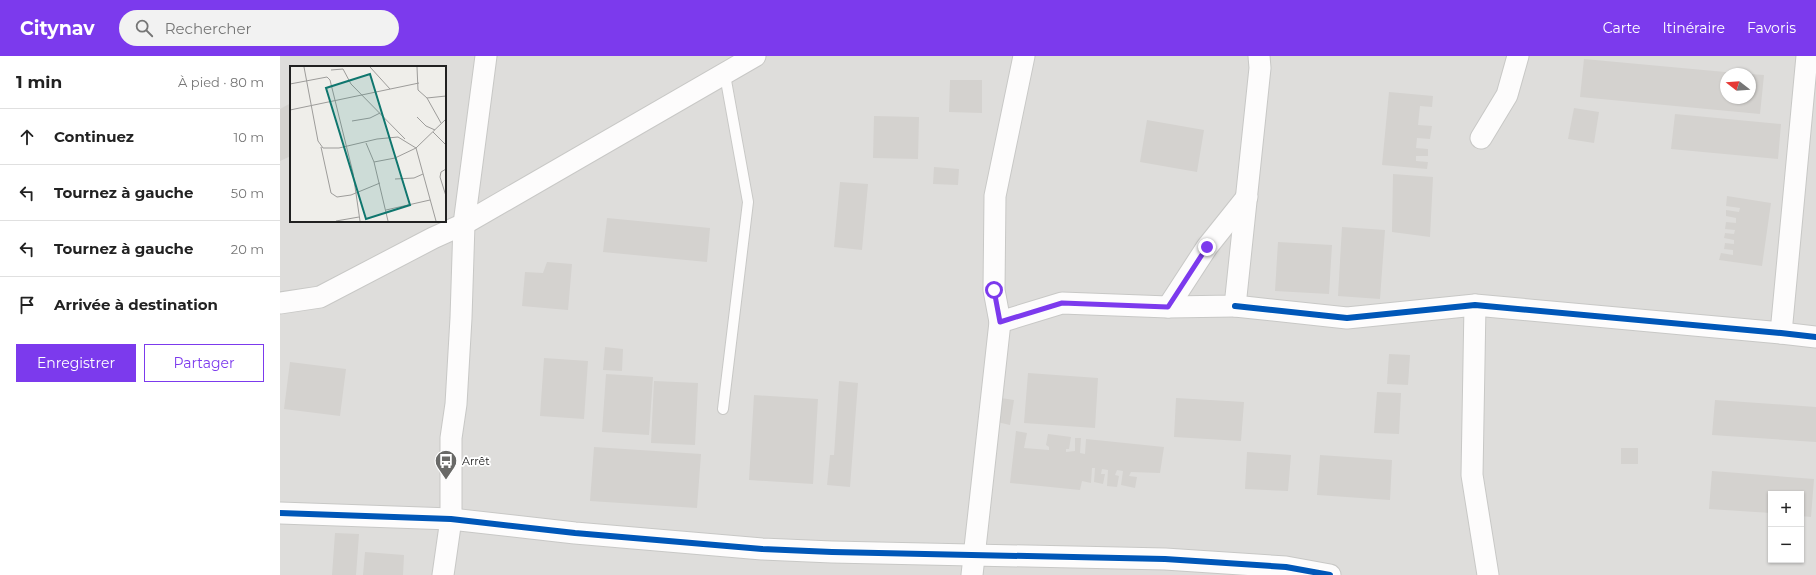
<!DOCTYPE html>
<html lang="fr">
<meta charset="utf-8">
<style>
body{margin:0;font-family:Montserrat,sans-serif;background:#f2f2f2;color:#222}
.controls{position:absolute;right:12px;bottom:12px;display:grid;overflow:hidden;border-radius:0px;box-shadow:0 1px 3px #0004}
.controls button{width:36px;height:36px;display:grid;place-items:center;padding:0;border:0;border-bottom:1px solid #e0e0e0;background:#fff;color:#222;font:20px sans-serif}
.compass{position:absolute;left:1440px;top:12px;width:36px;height:36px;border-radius:50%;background:#fff;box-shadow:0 1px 3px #0004;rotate:287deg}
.stop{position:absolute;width:12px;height:12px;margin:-9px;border:3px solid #7c3aed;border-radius:50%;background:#fff}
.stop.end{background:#7c3aed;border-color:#fff;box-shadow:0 1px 4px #0008}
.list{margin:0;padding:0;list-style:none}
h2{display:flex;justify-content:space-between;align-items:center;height:52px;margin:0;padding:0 16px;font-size:17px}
h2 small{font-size:13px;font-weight:400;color:#767676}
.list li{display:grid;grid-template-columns:26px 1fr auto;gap:12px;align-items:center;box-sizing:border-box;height:56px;padding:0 16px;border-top:1px solid #e0e0e0}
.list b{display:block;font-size:15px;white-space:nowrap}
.list em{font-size:13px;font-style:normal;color:#767676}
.actions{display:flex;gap:8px;padding:12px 16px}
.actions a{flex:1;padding:9px 0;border:1px solid #7c3aed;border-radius:0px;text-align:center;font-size:14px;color:#7c3aed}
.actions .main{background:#7c3aed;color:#fff}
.icon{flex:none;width:22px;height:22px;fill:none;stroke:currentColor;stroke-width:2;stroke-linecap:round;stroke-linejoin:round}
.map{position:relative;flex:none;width:1536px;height:519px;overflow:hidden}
header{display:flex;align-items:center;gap:24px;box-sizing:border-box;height:56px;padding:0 20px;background:#7c3aed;color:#fff}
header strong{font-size:19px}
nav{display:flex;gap:22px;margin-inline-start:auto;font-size:14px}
.search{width:280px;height:36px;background:#f2f2f2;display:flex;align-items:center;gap:10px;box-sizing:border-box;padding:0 14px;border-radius:22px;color:#767676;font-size:15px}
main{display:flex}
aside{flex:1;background:#fff}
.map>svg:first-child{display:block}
</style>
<header>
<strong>Citynav</strong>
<div class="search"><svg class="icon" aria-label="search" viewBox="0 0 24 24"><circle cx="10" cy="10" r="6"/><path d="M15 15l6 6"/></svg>Rechercher</div>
<nav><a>Carte</a><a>Itinéraire</a><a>Favoris</a></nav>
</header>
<main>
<aside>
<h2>1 min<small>À pied · 80 m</small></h2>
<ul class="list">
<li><svg class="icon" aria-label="ahead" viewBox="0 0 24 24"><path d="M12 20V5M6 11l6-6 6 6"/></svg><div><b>Continuez</b></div><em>10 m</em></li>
<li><svg class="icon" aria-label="left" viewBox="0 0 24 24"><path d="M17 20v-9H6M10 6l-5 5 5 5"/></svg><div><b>Tournez à gauche</b></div><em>50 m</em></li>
<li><svg class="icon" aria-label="left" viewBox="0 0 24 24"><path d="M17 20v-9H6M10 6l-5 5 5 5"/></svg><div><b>Tournez à gauche</b></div><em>20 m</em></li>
<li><svg class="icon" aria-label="arrive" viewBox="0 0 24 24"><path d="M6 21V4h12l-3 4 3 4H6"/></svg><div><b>Arrivée à destination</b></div></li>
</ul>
<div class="actions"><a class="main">Enregistrer</a><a>Partager</a></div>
</aside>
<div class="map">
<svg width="1536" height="519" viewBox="0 0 1536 519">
<rect width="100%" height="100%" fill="#efeeea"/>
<path fill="#dedddb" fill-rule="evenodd" d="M0 0H1536V519H0ZM11 11H165V165H11ZM1446 18H1470V42H1446ZM1491 438H1521V504H1491Z"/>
<g fill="#d4d2cf">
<polygon points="1304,3 1456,17 1446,18 1446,42 1470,42 1470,18 1484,19 1480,58 1300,41"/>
<polygon points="670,24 702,24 702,57 669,56"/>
<polygon points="1109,36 1153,40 1152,51 1140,50 1138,69 1152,70 1150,83 1137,82 1136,92 1148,93 1148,100 1136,100 1136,105 1148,106 1147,113 1102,109"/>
<polygon points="11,47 11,100 0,105 0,53"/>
<polygon points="1294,52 1319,56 1314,87 1288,83"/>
<polygon points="1395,58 1501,68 1498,103 1391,93"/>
<polygon points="594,60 639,61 638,103 593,102"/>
<polygon points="867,64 924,74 917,116 860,106"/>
<polygon points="654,111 679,113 678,129 653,128"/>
<polygon points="1113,118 1153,121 1150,181 1112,176"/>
<polygon points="560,126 588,128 582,194 554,191"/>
<polygon points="1447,140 1491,147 1482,210 1439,204 1441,197 1453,199 1453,194 1444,193 1445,187 1454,188 1454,184 1444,182 1445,177 1454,178 1455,174 1445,173 1446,166 1456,167 1456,162 1446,160 1446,154 1459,156 1460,152 1446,150"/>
<polygon points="327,162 430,172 427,206 323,196"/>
<polygon points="1062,171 1105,174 1100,243 1058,240"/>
<polygon points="998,186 1052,189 1049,238 995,235"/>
<polygon points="267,206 292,208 288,254 242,250 245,216 263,217"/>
<polygon points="325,291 343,293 342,315 323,314"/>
<polygon points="1109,298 1130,299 1128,329 1107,328"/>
<polygon points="264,302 308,305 304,363 260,360"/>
<polygon points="10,306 66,313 60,360 4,353"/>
<polygon points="748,317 818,322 815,372 744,367"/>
<polygon points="326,318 373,321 369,379 322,376"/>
<polygon points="374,325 418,327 415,389 371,387"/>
<polygon points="559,325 578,327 570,431 547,429 550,399 554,399"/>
<polygon points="1097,336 1121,337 1119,378 1094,377"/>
<polygon points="474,339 538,343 533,428 469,424"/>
<polygon points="721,342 734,344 730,369 717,366"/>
<polygon points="896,342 964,346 961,385 894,381"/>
<polygon points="1435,344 1536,351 1536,386 1432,379"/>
<polygon points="736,375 747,377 744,392 769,394 769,391 766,389 768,378 791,381 789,393 786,393 786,396 795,395 795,382 801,382 800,397 805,398 806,383 884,391 880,417 851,416 849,420 857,421 855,432 841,429 843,415 837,414 835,419 839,420 837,431 827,430 828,414 822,413 821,418 825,418 823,428 814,426 815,412 812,412 811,427 802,425 800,434 730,427"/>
<polygon points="314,391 421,398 417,452 310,445"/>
<rect x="1341" y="392" width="17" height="16"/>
<polygon points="967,396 1011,399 1008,435 965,433"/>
<polygon points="1040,399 1112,404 1110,444 1037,439"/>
<polygon points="1432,415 1534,423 1531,461 1521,460 1521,438 1491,438 1491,457 1429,453"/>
<polygon points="55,477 79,478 76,519 52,519"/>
<polygon points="85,496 124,499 123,519 83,519"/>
</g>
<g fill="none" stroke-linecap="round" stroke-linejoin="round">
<g stroke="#c8c8c6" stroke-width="12">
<polyline id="service" points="443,353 468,146 445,19"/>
</g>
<g stroke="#c8c8c6" stroke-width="23">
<g id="minor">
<polyline points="1201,82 1227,39 1238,0"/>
<polyline points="0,247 40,241 153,182 184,168 475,0"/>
<polyline points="1195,249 1192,419 1208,519"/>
<polyline points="955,250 1067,262 1195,249 1501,277 1536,281"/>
<polyline points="888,251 927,191 967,141"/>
<polyline points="720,266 782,247 888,251 955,250 980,12 979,0"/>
<polyline points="1501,277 1527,0"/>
<polyline points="0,457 171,463 295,477 482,493 552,496 885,503 1006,511 1050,519"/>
<polyline points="163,519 171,463 171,382 176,348 181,262 184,168 206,0"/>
<polyline points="692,519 720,266 714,234 715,140 744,0"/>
</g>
</g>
<use href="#service" stroke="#fdfcfc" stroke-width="10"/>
<use href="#minor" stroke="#fdfcfc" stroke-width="21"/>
<g stroke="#fff" stroke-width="8">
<g id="cycleway">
<polyline points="955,250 1067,262 1195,249 1501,277 1536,281"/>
<polyline points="0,457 171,463 295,477 482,493 552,496 885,503 1006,511 1050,519"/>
</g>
</g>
<use href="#cycleway" stroke="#0057b8" stroke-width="6"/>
</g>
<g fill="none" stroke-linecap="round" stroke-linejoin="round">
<polyline stroke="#7c3aed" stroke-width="5" points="714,234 720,266 782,247 888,251 927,191"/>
</g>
<defs>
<g id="bus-pin" transform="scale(1.15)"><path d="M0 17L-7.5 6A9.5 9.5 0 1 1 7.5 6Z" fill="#696967" stroke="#fff"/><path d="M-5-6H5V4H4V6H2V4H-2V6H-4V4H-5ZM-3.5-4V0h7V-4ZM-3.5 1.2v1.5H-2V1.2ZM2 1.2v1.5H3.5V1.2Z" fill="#fff"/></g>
</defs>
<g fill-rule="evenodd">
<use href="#bus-pin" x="166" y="405"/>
</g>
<g text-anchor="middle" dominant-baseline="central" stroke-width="3.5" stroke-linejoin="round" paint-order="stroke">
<g font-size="11" fill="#212121" stroke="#fff" text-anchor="start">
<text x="182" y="405">Arrêt</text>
</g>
</g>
<g transform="translate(10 10)">
<rect width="156" height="156" fill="#efeeea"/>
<path fill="none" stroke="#9d9c9a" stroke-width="1" d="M14 1 28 75 33 82H49L87 73 108 71 126 82 156 53M80 1 100 23M127 1 128 24 137 32 151 57M41 4 53 3 61 18 115 73M0 18 37 11 40 14 63 107 70 155M137 32 156 30M0 44 129 17M127 51 136 60 145 64M62 55 80 52 90 47M143 66 156 79M76 77 84 96 105 92 126 82 146 155M31 81 41 127 47 131 61 129 90 117M84 96 98 155M156 103 151 106 150 111 156 130M105 113 124 112 133 108M96 144 140 134M46 155 69 151"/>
<path fill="#0f766e" fill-opacity="0.15" stroke="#0f766e" stroke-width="2" d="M80 8 120 139 76 153 36 22Z"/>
<rect width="156" height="156" fill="none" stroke="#212121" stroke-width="2"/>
</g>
</svg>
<div class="controls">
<button>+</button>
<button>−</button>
</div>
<svg class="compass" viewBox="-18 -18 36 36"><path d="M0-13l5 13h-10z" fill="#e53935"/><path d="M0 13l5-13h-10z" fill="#767676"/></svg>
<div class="stop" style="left:714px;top:234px"></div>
<div class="stop end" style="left:927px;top:191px"></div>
</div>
</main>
